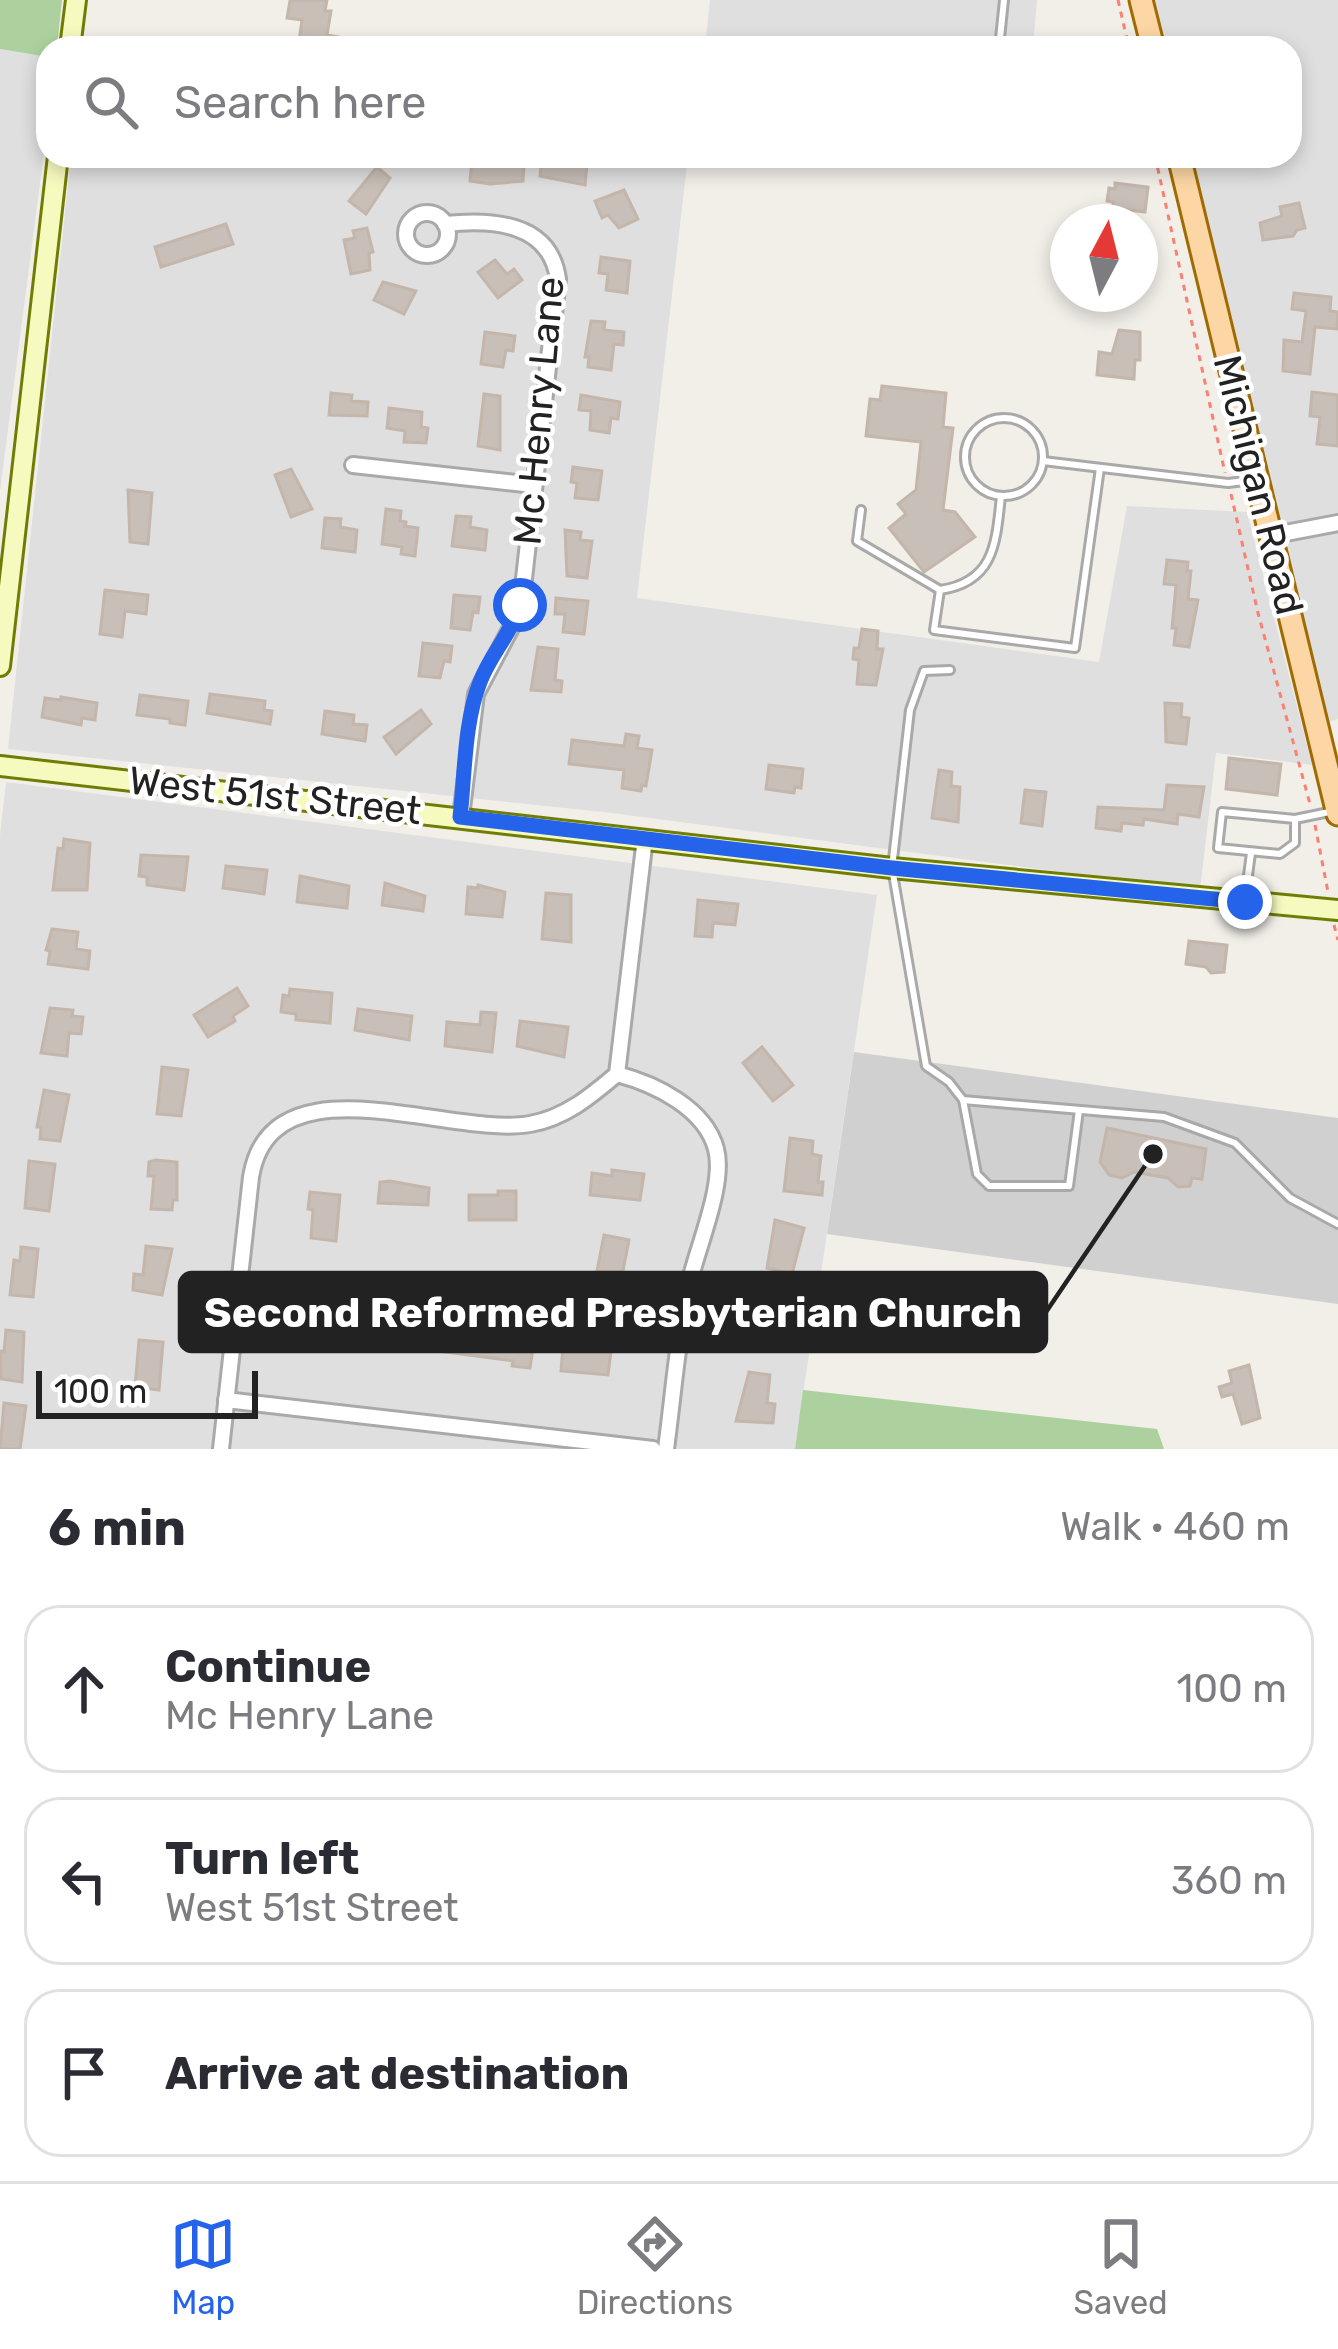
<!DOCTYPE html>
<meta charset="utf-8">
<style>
body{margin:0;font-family:Rubik,sans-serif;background:#f7f7f7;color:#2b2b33}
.compass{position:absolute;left:1050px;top:204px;width:108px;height:108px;border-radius:50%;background:#fff;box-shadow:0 6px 18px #0003;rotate:7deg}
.scale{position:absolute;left:36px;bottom:30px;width:222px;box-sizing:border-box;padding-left:12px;border:6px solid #222;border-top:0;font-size:33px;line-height:42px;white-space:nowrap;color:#222;-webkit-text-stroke:9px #fff;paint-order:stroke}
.stop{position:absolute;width:36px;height:36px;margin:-27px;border:9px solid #2563eb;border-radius:50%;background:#fff}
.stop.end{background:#2563eb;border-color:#fff;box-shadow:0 3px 12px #0008}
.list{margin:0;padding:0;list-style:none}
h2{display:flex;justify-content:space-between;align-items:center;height:156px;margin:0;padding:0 48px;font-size:51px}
h2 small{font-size:39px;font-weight:400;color:#7c7c81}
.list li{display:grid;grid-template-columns:78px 1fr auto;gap:36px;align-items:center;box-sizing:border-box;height:168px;margin:0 24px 24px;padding:0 24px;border:3px solid #e1e1e2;border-radius:36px}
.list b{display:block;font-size:45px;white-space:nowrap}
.list p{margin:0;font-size:39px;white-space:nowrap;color:#7c7c81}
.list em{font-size:39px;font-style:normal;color:#7c7c81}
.icon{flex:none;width:66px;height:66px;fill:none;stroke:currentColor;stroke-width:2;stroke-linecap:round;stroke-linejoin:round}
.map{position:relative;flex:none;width:1338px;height:1449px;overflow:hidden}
.search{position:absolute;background:#fff;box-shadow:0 6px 18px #0003;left:36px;right:36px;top:36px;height:132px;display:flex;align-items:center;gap:30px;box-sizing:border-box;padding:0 42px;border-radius:36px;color:#7c7c81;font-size:45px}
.sheet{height:732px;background:#fff}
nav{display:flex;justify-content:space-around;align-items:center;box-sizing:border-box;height:168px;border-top:3px solid #e1e1e2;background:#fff;font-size:33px;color:#7c7c81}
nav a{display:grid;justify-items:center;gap:6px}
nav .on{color:#2563eb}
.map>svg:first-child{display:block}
</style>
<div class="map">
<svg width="1338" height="1449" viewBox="0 0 1338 1449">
<rect width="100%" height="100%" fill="#f2efe9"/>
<g fill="#e0dfdf">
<polygon points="710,0 1037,0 1033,48 705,48"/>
<polygon points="1153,0 1338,0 1338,719 1328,722 1191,156 1290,156 1290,48 1165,48"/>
<polygon points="0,49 48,57 48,122 0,491"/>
<polygon points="71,156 688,156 637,598 1099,662 1127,506 1247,512 1312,765 1216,753 1200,890 612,813 8,749"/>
<polygon points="6,782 877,895 795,1449 0,1449 0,835"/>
</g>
<polygon fill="#d0d0d0" points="854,1052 1338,1118 1338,1304 827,1234"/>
<g fill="#add19e">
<polygon points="0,0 62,0 57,48 48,48 48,57 0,49"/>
<polygon points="803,1390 1157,1429 1164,1449 795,1449"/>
</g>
<g fill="#c7bfb8" stroke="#c4b6ab" stroke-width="3">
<polygon points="305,0 327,0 325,11 331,11 327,35 344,38 342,48 298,48 302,20 287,18 290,1"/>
<polygon points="561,156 576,156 575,162 587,164 585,185 540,176 542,158 560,161"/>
<polygon points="472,160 524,166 523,181 490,184 470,181"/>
<polygon points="377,167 390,178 366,214 349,201"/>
<polygon points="1115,183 1148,187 1145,212 1113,208 1113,202 1107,201 1109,188 1115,189"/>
<polygon points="624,190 638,219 619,228 608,215 602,218 595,201"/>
<polygon points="1299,203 1305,228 1297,230 1293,236 1263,240 1260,223 1282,216 1280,207"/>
<polygon points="226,224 233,244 161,267 155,247"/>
<polygon points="367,228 373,252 369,253 370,270 351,274 344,240 355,238 353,231"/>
<polygon points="601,257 630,261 627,293 606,290 608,274 599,273"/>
<polygon points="495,260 507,274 514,269 522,280 498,298 478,272"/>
<polygon points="383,282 416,291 404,314 374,300"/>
<polygon points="1294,293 1331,297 1330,311 1338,312 1337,329 1315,327 1310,374 1283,371 1284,340 1302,342 1306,311 1292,309"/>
<polygon points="591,321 605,322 604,330 624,332 623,345 614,344 611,370 588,367 589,357 585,357"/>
<polygon points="1119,330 1140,332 1140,360 1135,360 1134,379 1097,375 1099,352 1112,354"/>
<polygon points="485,332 515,336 513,351 506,350 503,367 481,364"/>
<polygon points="882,386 946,393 943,427 953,428 943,510 955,512 975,537 924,572 889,528 906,514 898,504 916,490 921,442 866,436 870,399 880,400"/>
<polygon points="1312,392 1338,395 1338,446 1317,444 1320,417 1310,416"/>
<polygon points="331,393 352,395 351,401 368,402 367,416 329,415"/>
<polygon points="484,394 500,396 500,450 478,446"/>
<polygon points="581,395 620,402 618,419 611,418 609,433 590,430 591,411 579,410"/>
<polygon points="389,408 422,412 421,427 428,428 426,443 404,442 405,431 387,428"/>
<polygon points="573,467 602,471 598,500 575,498 577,483 571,482"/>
<polygon points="291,469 312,509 291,517 275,475"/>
<polygon points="128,490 152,493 148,544 130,542"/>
<polygon points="386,509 401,511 400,521 406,522 405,526 418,528 415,556 401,554 402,547 382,544"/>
<polygon points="456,516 471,517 470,527 487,530 485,550 452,546"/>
<polygon points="325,518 341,519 340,527 357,530 355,552 322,548"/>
<polygon points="565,530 581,532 580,540 592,541 587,578 567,576"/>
<polygon points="1167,560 1188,562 1187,571 1191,571 1188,599 1198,600 1189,647 1174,645 1176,628 1172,628 1176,585 1164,584"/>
<polygon points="105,590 148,595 146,614 125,611 122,637 100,634"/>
<polygon points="454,595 480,597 478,613 473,612 470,630 451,628"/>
<polygon points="556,598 588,601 584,634 563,632 565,614 555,614"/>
<polygon points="862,629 878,631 877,649 883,649 876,685 857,684 859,660 853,659 854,648 859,648"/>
<polygon points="423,643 452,646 450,662 444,661 440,678 419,676"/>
<polygon points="538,647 558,649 555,680 562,681 561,692 531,690"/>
<polygon points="210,694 265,701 264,710 272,711 270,724 207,713"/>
<polygon points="140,695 188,701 185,725 170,723 170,719 137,715"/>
<polygon points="61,697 97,703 95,720 82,718 81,725 42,717 45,698 61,700"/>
<polygon points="1165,703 1182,704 1181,717 1189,718 1186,744 1166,742"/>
<polygon points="421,710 431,724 396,754 384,737"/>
<polygon points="325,711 354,715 353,724 367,725 365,741 322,734"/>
<polygon points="626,734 639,736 637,748 652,750 646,786 642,785 641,791 622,788 624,770 569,764 572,740 624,746"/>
<polygon points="1229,758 1281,764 1277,795 1226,789"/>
<polygon points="769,765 803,769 801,788 795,787 794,793 766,789"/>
<polygon points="939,770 952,772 951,786 960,787 958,822 932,818"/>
<polygon points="1167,785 1204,787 1199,817 1178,814 1177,824 1144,819 1143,825 1122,823 1121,831 1096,828 1098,807 1164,810"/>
<polygon points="1025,790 1046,792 1042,826 1021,823"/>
<polygon points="64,839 90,843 87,890 53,890 58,848 63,849"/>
<polygon points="141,855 188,857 184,890 147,885 147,877 139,876"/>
<polygon points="226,866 267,870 264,894 223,888"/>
<polygon points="300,876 349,886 347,908 297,902"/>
<polygon points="385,883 425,896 423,911 382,905"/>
<polygon points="478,885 505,892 502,917 466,914 468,887 478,888"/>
<polygon points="546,893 571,895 571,942 542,939"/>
<polygon points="698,900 738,904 735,925 713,923 712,937 695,936"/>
<polygon points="52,929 78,932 76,949 90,951 88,969 48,964 50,951 46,950"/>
<polygon points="1189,941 1227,945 1224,972 1211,973 1206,967 1186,964"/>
<polygon points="237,988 248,1006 233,1016 235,1021 208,1037 194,1015"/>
<polygon points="290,989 332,993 330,1023 296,1020 296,1014 281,1012 283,995 289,996"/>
<polygon points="50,1008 73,1010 72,1016 83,1017 81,1034 69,1033 67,1056 41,1053"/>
<polygon points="358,1009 412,1016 409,1040 355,1030"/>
<polygon points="481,1012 496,1013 492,1052 445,1046 447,1022 480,1025"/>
<polygon points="520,1021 568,1027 564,1057 517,1046"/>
<polygon points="762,1047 793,1085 773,1101 743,1063"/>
<polygon points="162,1067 188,1070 181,1116 157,1114"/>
<polygon points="44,1090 69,1095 60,1141 40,1139 41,1127 37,1127"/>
<polygon points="1107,1128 1206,1149 1202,1179 1192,1178 1190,1186 1178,1187 1168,1178 1134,1172 1122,1178 1109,1175 1100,1162"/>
<polygon points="790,1138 813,1141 812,1154 821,1156 818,1182 823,1182 822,1195 784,1191"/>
<polygon points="156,1160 177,1162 177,1200 173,1200 172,1210 151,1209 154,1176 148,1176 149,1162"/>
<polygon points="29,1161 55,1164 49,1211 25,1208"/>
<polygon points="612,1170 644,1174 640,1200 590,1195 592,1173 612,1176"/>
<polygon points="390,1181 429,1188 428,1205 378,1203 380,1182"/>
<polygon points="498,1191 516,1191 516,1220 469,1220 469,1195 498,1195"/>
<polygon points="310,1192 340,1195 336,1241 311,1238 313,1210 308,1209"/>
<polygon points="775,1220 804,1228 792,1274 767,1268"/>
<polygon points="604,1235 629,1240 620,1286 595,1281"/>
<polygon points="146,1246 172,1249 162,1295 133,1290 134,1274 143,1275"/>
<polygon points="21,1247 38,1249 33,1297 10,1295 14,1260 20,1261"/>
<polygon points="409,1325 464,1331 463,1338 534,1342 530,1368 512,1366 513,1361 407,1347"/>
<polygon points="6,1330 24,1332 22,1382 1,1379 0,1351 4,1352"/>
<polygon points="139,1340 163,1342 159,1390 135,1387"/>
<polygon points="563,1346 611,1351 608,1375 561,1371"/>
<polygon points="1249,1365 1260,1418 1242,1424 1233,1394 1222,1397 1219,1387 1232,1383 1229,1371"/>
<polygon points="749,1372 770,1375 767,1403 775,1404 773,1423 736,1421"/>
<polygon points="4,1403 26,1406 20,1449 0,1449"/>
</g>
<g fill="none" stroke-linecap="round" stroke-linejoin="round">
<g stroke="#a9a9a9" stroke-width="12">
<g id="lane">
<polyline points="999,48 1004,0"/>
<circle cx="1004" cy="457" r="39"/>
<polyline points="1043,461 1228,483 1253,480"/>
<path d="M1001 496C996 542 995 582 940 590L934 630 1075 648 1100 468"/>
<polyline points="861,510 857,541 940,590"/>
<polyline points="950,670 924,671 910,710 892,868 926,1066 949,1082 963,1100 1164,1117 1235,1143 1290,1198 1338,1224"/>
<polyline points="1295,819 1295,843 1280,854 1218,848 1222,812 1295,819 1334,811"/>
<polyline points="1245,898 1251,853"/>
<polyline points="963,1100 977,1174 989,1186 1069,1186 1079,1110"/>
</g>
</g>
<g stroke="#a9a9a9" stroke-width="20">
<g id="street">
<circle cx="427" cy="234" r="21"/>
<path d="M445 224C492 219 550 222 558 279L522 596 512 626 476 694 461 817"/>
<polyline points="353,465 534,485"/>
<polyline points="1270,536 1338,523"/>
<path d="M617 1074C655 1084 705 1108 716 1149 726 1186 694 1254 687 1293 677 1344 673 1397 666 1449"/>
<polyline points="226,1400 653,1449"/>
<path d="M221 1449 251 1177C271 1055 449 1138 530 1124 565 1118 591 1096 617 1074L645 838"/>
</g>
</g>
<g stroke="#707d05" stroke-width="24">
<g id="secondary">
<polyline points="70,48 76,0"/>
<polyline points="0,666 58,156"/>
<polyline points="0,766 892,868 1338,910"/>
</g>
</g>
<g stroke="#a06b00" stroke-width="27">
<g id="primary">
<polyline points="1141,0 1153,48"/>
<polyline points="1179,156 1338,814"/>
</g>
</g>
<g stroke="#fa8072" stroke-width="3" stroke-dasharray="6 6" stroke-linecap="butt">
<polyline points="1118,0 1129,48"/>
<polyline points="1155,156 1225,473"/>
<polyline points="1231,494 1258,613 1310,804"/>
<polyline points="1315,825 1328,892"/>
<polyline points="1334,925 1338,940"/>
</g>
<use href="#lane" stroke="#fff" stroke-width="6"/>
<use href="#street" stroke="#fff" stroke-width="14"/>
<use href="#secondary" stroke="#f7fabf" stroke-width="18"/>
<use href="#primary" stroke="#fcd6a4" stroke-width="21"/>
</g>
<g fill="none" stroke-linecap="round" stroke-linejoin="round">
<path stroke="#2563eb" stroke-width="15" d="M520 605C511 634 490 655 480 682 464 723 465 774 460 817L892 868 1245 902"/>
</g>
<g text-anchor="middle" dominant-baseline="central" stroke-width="9" stroke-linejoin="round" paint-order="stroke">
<g font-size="39" fill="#222" stroke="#fff">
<text transform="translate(539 411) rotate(-85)">Mc Henry Lane</text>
<text transform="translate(1258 485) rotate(76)">Michigan Road</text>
<text transform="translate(275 796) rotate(6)">West 51st Street</text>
</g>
</g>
<path fill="none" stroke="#222" stroke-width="4.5" d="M1153 1154L1046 1312"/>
<circle fill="#222" stroke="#fff" stroke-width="4.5" cx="1153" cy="1154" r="12"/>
<rect fill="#222" stroke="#222" stroke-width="4.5" x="180" y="1273" width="866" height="78" rx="12"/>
<g font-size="42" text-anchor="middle" font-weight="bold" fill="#fff">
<text x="613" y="1327">Second Reformed Presbyterian Church</text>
</g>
</svg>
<svg class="compass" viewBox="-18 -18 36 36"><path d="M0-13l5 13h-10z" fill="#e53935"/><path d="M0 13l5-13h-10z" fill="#7c7c81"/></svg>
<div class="scale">100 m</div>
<div class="stop" style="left:520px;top:605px"></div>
<div class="stop end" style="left:1245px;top:902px"></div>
<div class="search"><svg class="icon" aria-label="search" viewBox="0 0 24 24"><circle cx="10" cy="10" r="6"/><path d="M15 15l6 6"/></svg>Search here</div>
</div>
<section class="sheet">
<h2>6 min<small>Walk · 460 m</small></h2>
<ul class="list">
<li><svg class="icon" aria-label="ahead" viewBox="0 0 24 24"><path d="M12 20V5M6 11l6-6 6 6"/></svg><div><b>Continue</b><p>Mc Henry Lane</p></div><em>100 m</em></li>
<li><svg class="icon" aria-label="left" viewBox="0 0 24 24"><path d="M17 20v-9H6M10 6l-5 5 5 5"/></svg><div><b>Turn left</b><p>West 51st Street</p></div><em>360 m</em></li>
<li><svg class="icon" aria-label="arrive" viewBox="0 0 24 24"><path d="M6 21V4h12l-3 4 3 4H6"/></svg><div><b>Arrive at destination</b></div></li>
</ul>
</section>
<nav>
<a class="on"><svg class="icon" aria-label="map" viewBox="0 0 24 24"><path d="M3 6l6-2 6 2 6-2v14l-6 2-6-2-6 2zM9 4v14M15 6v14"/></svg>Map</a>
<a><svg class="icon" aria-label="directions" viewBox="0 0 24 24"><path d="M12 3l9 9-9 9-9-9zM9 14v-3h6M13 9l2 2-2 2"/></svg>Directions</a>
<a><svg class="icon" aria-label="saved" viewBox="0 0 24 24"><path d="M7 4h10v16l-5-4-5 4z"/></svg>Saved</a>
</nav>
